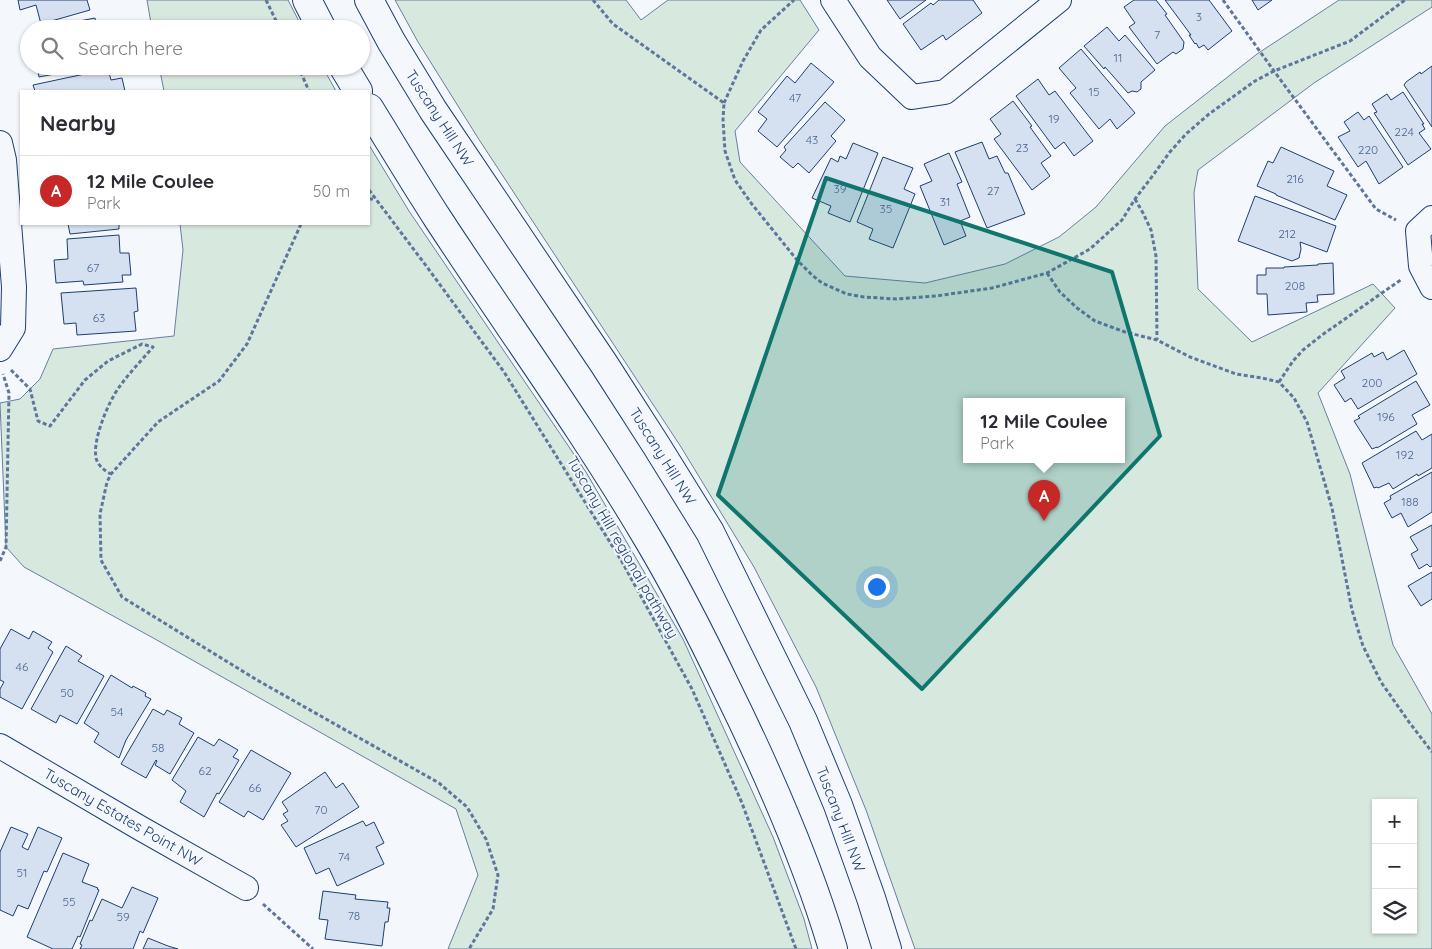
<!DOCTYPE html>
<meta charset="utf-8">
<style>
body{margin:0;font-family:Quicksand,sans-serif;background:#f2f2f3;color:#2b2b33}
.controls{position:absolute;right:15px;bottom:15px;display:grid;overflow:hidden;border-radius:0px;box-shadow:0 1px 4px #0004}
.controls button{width:45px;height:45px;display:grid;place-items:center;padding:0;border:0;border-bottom:1px solid #e1e1e2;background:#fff;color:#2b2b33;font:25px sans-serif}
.you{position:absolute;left:876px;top:586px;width:18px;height:18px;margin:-12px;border:4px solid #fff;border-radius:50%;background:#1a73e8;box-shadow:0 0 0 8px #1a73e833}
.badge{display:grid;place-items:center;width:32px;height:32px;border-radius:50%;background:#c62828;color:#fff;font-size:16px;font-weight:700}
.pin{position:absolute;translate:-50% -41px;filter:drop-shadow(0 1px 2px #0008)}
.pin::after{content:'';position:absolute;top:26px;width:18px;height:15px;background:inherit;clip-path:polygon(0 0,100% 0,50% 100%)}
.popup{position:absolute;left:963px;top:398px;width:162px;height:65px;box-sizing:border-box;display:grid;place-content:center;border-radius:0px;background:#fff;filter:drop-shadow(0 1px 4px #0005);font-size:16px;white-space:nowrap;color:#7c7c81}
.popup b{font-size:19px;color:#2b2b33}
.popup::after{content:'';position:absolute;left:50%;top:100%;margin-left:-10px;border:10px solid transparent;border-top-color:#fff}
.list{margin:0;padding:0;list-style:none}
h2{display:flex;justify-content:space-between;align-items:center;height:65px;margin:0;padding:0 20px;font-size:21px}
h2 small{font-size:16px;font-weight:400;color:#7c7c81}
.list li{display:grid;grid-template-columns:32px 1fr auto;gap:15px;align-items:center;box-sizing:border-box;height:70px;padding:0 20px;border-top:1px solid #e1e1e2}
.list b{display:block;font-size:19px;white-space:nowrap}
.list p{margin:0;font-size:16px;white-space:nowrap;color:#7c7c81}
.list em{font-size:16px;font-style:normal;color:#7c7c81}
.icon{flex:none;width:28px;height:28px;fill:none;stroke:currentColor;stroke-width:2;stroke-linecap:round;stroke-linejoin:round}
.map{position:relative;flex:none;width:1432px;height:949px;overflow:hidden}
.search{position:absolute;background:#fff;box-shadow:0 1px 4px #0004;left:20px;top:20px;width:350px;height:55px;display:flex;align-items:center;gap:12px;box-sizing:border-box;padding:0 18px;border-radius:28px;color:#7c7c81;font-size:19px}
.panel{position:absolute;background:#fff;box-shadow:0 1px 4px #0004;left:20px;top:90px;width:350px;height:135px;border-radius:0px}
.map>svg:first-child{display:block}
</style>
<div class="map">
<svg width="1432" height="949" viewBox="0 0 1432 949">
<rect width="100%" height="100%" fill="#f4f7fb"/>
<g fill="#d7e8df" stroke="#687fa3" fill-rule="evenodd">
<polygon points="147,0 288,0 303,29 152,29"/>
<path d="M395 0H626L641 20 668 0H800L819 30 735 131 740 162 845 276 925 283 1005 264 1059 237 1096 207 1165 126 1257 54 1339 0H1432V7L1314 83 1198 170 1194 193 1198 289 1252 342 1373 284 1395 308 1318 393 1350 474 1393 645 1432 714V949H915L866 810 816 687 754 567 681 447 478 138 418 42ZM1122 402V460H966V402ZM1376 803H1413V930H1376Z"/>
<polygon points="159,66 322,66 336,91 164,91"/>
<polygon points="369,145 409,211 586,472 683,639 773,837 804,919 812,949 448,949 478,875 456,809 155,639 24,567 6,547 0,403 20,399 40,379 53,349 174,336 183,250 180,224 369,224"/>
</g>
<g fill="#d5e0f0" stroke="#1d3f73">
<polygon points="18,0 87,0 90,10 41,24 36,5 20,10"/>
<polygon points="887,0 926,0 900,19"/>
<polygon points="939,0 973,0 982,13 946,40 943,35 921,50 903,24 931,3 933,5"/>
<polygon points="1134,0 1156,0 1167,14 1165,15 1184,42 1183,49 1176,54 1173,52 1157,64 1129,27 1135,23 1124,7"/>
<polygon points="1165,0 1209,0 1232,31 1208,50 1204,45 1199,48 1196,43 1195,44 1189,35 1191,35"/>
<polygon points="1252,0 1272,0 1258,10"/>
<polygon points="95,18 97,29 43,28"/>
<polygon points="1107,27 1119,41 1125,35 1155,70 1141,82 1141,89 1137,92 1132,91 1128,93 1105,67 1104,69 1084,46"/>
<polygon points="1081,49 1135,113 1117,129 1110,119 1099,129 1070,93 1076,88 1059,68"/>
<polygon points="811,63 834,82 777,147 758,131 767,119 758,112 787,76 795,83"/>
<polygon points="37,66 96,66 39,77"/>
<polygon points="1432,66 1432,127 1404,85 1406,82 1420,72 1421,74"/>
<polygon points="108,69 111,80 122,78 125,91 35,91 33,85"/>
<polygon points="1038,79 1049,95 1055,91 1093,141 1074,156 1064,142 1055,149 1016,96"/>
<polygon points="1403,92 1424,124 1422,124 1425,129 1419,133 1431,149 1408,165 1374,113 1377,112 1372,104 1387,94 1391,100"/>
<polygon points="1013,101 1032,126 1030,127 1051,156 1041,163 1050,176 1032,190 994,139 1001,134 990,119"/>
<polygon points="825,102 845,120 831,136 836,141 809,173 798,163 793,168 780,157 786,150 784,147"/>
<polygon points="1358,112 1364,120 1369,116 1403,167 1379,184 1366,161 1358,167 1338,137 1350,131 1344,122"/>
<polygon points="982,142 989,159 997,156 1005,173 1008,173 1025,214 987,228 955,152"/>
<polygon points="853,143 878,153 850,222 828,213 831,206 812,198 831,158 838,162 840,156 846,159"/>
<polygon points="1281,147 1334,171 1327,186 1347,195 1335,220 1276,195 1276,194 1257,186 1268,161 1273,163"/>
<polygon points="949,153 962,182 957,184 970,217 960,221 966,236 944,245 920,186 932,181 924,164"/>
<polygon points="883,157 913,168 904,189 915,194 893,248 869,239 873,229 857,222"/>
<polygon points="1255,196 1336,226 1327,252 1300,242 1301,249 1299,258 1292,261 1238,241"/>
<polygon points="68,224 119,224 119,229 70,234"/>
<polygon points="119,235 120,253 129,253 131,275 122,275 123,282 84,285 83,281 56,283 54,260 68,259 67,239"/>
<polygon points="1333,263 1334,294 1317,295 1318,302 1306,303 1307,312 1268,315 1267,294 1257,294 1257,275 1266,275 1266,268 1284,268 1284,267 1318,265 1318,264"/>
<polygon points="136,288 138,311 134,312 136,331 77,335 76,323 64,324 61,293"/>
<polygon points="1404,350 1417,374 1358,409 1351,398 1345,402 1334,385 1345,378 1341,371 1372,353 1374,357 1383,352 1387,360"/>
<polygon points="1416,381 1430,405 1412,415 1417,424 1377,448 1377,447 1372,449 1354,421 1360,418 1358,416"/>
<polygon points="1416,431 1422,440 1432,434 1432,468 1418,476 1417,474 1393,489 1389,483 1378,488 1377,487 1374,488 1362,463"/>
<polygon points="1432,472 1432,512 1408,527 1401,513 1392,518 1384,503 1391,499 1390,496"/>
<polygon points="1432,525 1432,566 1430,567 1427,564 1419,569 1411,554 1418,550 1410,537"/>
<polygon points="1432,572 1432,599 1421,606 1408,586"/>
<polygon points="11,629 29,639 33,631 52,642 48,648 53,652 22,709 0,697 0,689 4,682 0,680 0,649"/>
<polygon points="66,646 82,656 78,661 104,676 77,724 60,715 56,723 31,709"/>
<polygon points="111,675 132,688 133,686 146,693 145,696 151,699 126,740 119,758 94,742 99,733 84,723"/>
<polygon points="153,709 164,715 167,710 182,718 179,724 194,733 170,774 155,765 157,761 156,760 146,778 121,764"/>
<polygon points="198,737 214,746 219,739 238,750 233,757 239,760 219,794 217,793 204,817 180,802 186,791 172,780"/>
<polygon points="251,750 291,773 263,820 248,811 244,817 219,802"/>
<polygon points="325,772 336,788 343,783 359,807 296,847 281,825 288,821 283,814 288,811 282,802"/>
<polygon points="363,821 366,826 374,822 384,843 376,847 384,864 337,886 329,868 316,874 304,848"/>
<polygon points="11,827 28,834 22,847 28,850 38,827 62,838 47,872 44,871 28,909 18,905 13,916 0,910 0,852"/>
<polygon points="63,853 89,864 82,882 98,888 97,889 99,890 80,937 78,936 72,949 53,949 27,937"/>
<polygon points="132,887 158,898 143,933 140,931 133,949 80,949 82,945 80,944 90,920 92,921 102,899 122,908"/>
<polygon points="323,891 356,895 355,899 388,902 387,908 390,908 388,922 385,922 382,946 325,939 328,920 319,919"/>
<polygon points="148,938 168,946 178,949 143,949"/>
</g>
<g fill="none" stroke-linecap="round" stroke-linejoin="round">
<g stroke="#1d3f73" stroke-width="26">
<g id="street">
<polyline points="833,0 870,57 912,97 945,92 1059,0"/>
<polyline points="0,143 4,160 14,287 13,328 0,349"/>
<polyline points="1432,218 1418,231 1421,266 1432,287"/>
<polyline points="0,746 140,828 246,888"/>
</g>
</g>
<g stroke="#1d3f73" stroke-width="30">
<g id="secondary">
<polyline points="307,0 322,29"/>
<polyline points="369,0 391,41 433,110 604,364 656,445 710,532 803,721 838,805 871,898 887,949"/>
<polyline points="343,66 358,91"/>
<path d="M369 108C392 145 414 182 438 219 508 326 583 429 648 539 676 586 701 635 725 685 767 770 806 858 833 949"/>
</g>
</g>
<g stroke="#5e769c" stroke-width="3" stroke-dasharray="4 2.5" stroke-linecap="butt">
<polyline points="266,0 280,29"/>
<polyline points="593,0 613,24 724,103 723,120 725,151 735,180 751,203 797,260 812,275 822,283 847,294 864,297 896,299 936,296 992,288 1047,273 1090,249 1122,220 1135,199 1154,174 1169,153 1186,134 1209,114 1255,81 1274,71 1350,41 1405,0"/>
<polyline points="1223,0 1274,71 1376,209 1396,220"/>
<polyline points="298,66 309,91"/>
<polyline points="724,103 743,61 761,30 794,0"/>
<polyline points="369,190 427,267 504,372 621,560 692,689 742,803 796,949"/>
<polyline points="369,199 374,199"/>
<polyline points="1135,199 1143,213 1151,230 1156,256 1157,340"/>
<polyline points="301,224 247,344 219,381 158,422 111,474 107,482 100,514 101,560 122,597 257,680 439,783 467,807 486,839 498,875 493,909 469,949"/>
<polyline points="1047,273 1060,292 1077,308 1095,321 1125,332 1157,340 1190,357 1236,374 1262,378 1279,382 1294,398 1307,422 1332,508 1352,610 1363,646 1381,682 1409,722 1432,752"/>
<path d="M11 370 30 389 38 421 50 426 85 380 108 361 142 344 153 347C142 360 130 372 120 386 109 400 90 444 97 461 100 467 105 471 111 474"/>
<polyline points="1279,382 1293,361 1303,350 1322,335 1402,279"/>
<polyline points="0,561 6,547 9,393 3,374"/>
<polyline points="263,904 313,949"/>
</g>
<use href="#street" stroke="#f4f7fb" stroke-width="24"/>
<use href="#secondary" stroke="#f4f7fb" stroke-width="28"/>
</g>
<path fill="#0f766e" fill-opacity="0.2" stroke="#0f766e" stroke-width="4" stroke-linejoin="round" d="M826 178 1112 272 1160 436 922 689 718 495Z"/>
<g text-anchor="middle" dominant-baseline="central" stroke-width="4" stroke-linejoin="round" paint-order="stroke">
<g font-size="12" fill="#4b6792">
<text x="1199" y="16">3</text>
<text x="1157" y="34">7</text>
<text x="1118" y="57">11</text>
<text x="1094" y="91">15</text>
<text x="795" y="97">47</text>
<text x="1054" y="118">19</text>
<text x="1404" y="131">224</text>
<text x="812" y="139">43</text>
<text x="1022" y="147">23</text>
<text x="1368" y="149">220</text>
<text x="1295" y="178">216</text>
<text x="840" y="188">39</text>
<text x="993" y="190">27</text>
<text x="945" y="201">31</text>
<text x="886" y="208">35</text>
<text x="1287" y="233">212</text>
<text x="93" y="267">67</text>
<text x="1295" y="285">208</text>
<text x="99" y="317">63</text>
<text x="1372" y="382">200</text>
<text x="1386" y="416">196</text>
<text x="1405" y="454">192</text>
<text x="1410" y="501">188</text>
<text x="22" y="666">46</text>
<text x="67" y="692">50</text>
<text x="117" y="711">54</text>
<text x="158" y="747">58</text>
<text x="205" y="770">62</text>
<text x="255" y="787">66</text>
<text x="321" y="809">70</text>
<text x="344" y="856">74</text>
<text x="22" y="872">51</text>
<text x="69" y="901">55</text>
<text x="354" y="915">78</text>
<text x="123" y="916">59</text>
</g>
<g font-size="15" fill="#1d3f73" stroke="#f4f7fb">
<text transform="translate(440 118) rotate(57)">Tuscany Hill NW</text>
<text transform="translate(663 456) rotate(58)">Tuscany Hill NW</text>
<text transform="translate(623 547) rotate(60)">Tuscany Hill regional pathway</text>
<text transform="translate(123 817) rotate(30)">Tuscany Estates Point NW</text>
<text transform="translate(841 819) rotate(69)">Tuscany Hill NW</text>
</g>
</g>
</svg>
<div class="controls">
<button>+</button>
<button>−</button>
<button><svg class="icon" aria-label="layers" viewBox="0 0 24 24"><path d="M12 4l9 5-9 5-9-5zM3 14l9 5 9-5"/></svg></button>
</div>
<div class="you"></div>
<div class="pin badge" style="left:1044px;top:521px">A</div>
<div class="popup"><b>12 Mile Coulee</b>Park</div>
<div class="search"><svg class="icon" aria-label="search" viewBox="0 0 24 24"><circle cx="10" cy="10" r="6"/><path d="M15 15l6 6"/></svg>Search here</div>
<section class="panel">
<h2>Nearby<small></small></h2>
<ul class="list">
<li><span class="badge">A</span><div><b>12 Mile Coulee</b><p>Park</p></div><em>50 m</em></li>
</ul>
</section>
</div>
